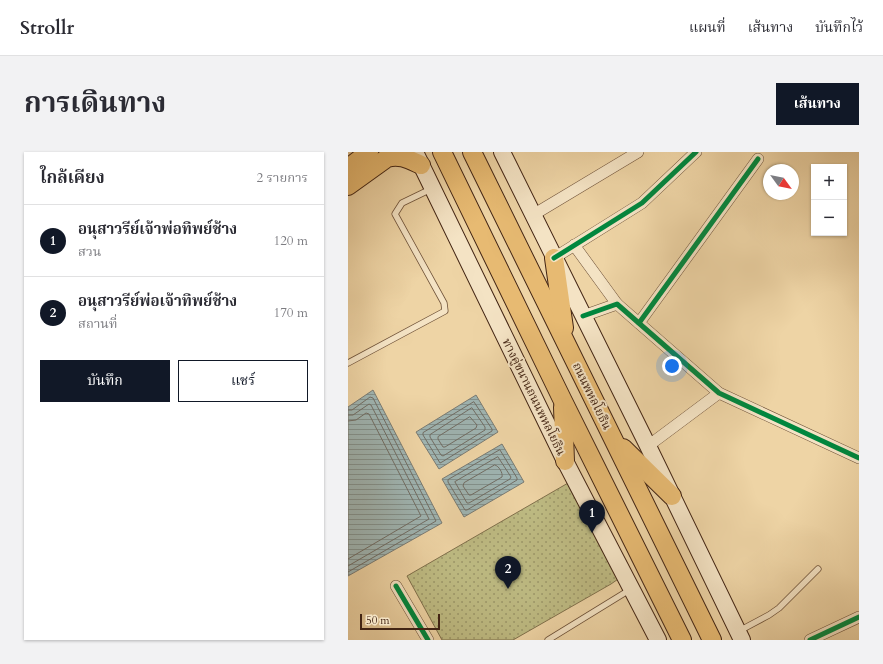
<!DOCTYPE html>
<html lang="th">
<meta charset="utf-8">
<style>
body{margin:0;font-family:Cardo,"Noto Serif Thai",serif;background:#f2f2f3;color:#2b2b33}
.controls{position:absolute;right:12px;top:12px;display:grid;overflow:hidden;border-radius:0px;box-shadow:0 1px 3px #0004}
.controls button{width:36px;height:36px;display:grid;place-items:center;padding:0;border:0;border-bottom:1px solid #e1e1e2;background:#fff;color:#2b2b33;font:20px sans-serif}
.compass{position:absolute;left:415px;top:12px;width:36px;height:36px;border-radius:50%;background:#fff;box-shadow:0 1px 3px #0004;rotate:123deg}
.scale{position:absolute;left:12px;bottom:10px;width:80px;box-sizing:border-box;padding-left:4px;border:2px solid #432514;border-top:0;font-size:11px;line-height:14px;white-space:nowrap;color:#432514;-webkit-text-stroke:3px #f4e3c4;paint-order:stroke}
.you{position:absolute;left:324px;top:214px;width:14px;height:14px;margin:-10px;border:3px solid #fff;border-radius:50%;background:#1a73e8;box-shadow:0 0 0 6px #1a73e833}
.badge{display:grid;place-items:center;width:26px;height:26px;border-radius:50%;background:#111827;color:#fff;font-size:13px;font-weight:700}
.pin{position:absolute;translate:-50% -33px;filter:drop-shadow(0 1px 2px #0008)}
.pin::after{content:'';position:absolute;top:21px;width:14px;height:12px;background:inherit;clip-path:polygon(0 0,100% 0,50% 100%)}
.list{margin:0;padding:0;list-style:none}
h2{display:flex;justify-content:space-between;align-items:center;height:52px;margin:0;padding:0 16px;font-size:17px}
h2 small{font-size:13px;font-weight:400;color:#7c7c81}
.list li{display:grid;grid-template-columns:26px 1fr auto;gap:12px;align-items:center;box-sizing:border-box;height:72px;padding:0 16px;border-top:1px solid #e1e1e2}
.list b{display:block;font-size:15px;white-space:nowrap}
.list p{margin:0;font-size:13px;white-space:nowrap;color:#7c7c81}
.list em{font-size:13px;font-style:normal;color:#7c7c81}
.actions{display:flex;gap:8px;padding:12px 16px}
.actions a{flex:1;padding:9px 0;border:1px solid #111827;border-radius:0px;text-align:center;font-size:14px;color:#111827}
.actions .main{background:#111827;color:#fff}
.map{position:relative;flex:none;width:511px;height:488px;overflow:hidden;border-radius:0px}
header{display:flex;align-items:center;gap:24px;box-sizing:border-box;height:56px;padding:0 20px;background:#fff;border-bottom:1px solid #e1e1e2}
header strong{font-size:19px}
nav{display:flex;gap:22px;margin-inline-start:auto;font-size:14px}
.intro{display:flex;align-items:center;justify-content:space-between;box-sizing:border-box;height:96px;padding:0 24px}
h1{margin:0;font-size:28px}
.button{padding:10px 18px;border-radius:0px;background:#111827;color:#fff;font-size:14px;font-weight:700}
main{display:flex;gap:24px;padding:0 24px}
aside{flex:1;background:#fff;border-radius:0px;box-shadow:0 1px 3px #0004}
.map>svg:first-child{display:block}
</style>
<header>
<strong>Strollr</strong>
<nav><a>แผนที่</a><a>เส้นทาง</a><a>บันทึกไว้</a></nav>
</header>
<div class="intro"><h1>การเดินทาง</h1><a class="button">เส้นทาง</a></div>
<main>
<aside>
<h2>ใกล้เคียง<small>2 รายการ</small></h2>
<ul class="list">
<li><span class="badge">1</span><div><b>อนุสาวรีย์เจ้าพ่อทิพย์ช้าง</b><p>สวน</p></div><em>120 m</em></li>
<li><span class="badge">2</span><div><b>อนุสาวรีย์พ่อเจ้าทิพย์ช้าง</b><p>สถานที่</p></div><em>170 m</em></li>
</ul>
<div class="actions"><a class="main">บันทึก</a><a>แชร์</a></div>
</aside>
<div class="map">
<svg width="511" height="488" viewBox="0 0 511 488">
<defs>
<pattern id="park-dots" width="8" height="8" patternUnits="userSpaceOnUse"><rect width="8" height="8" fill="#bebb83"/><path d="M2 2h.1M6 6h.1" fill="none" stroke="#9c986a" stroke-width="1.8" stroke-linecap="round"/></pattern>
<pattern id="water-rules" width="6" height="5" patternUnits="userSpaceOnUse"><rect width="6" height="5" fill="#9fb5b3"/><path d="M0 2.5h6" fill="none" stroke="#839390"/></pattern>
</defs>
<rect width="100%" height="100%" fill="#eed4a5"/>
<filter id="stains"><feTurbulence type="fractalNoise" baseFrequency=".005" numOctaves="4"/><feColorMatrix values="0 0 0 0 .2 0 0 0 0 .09 0 0 0 0 .02 0 0 0 .5 -.17"/></filter>
<radialGradient id="worn" r=".72"><stop offset=".6" stop-color="#630" stop-opacity="0"/><stop offset="1" stop-color="#630" stop-opacity=".3"/></radialGradient>
<polygon fill="url(#park-dots)" stroke="#80704c" points="227,327 276,423 263,432 165,488 94,488 59,424"/>
<g fill="url(#water-rules)" stroke="#7a7b73">
<polygon points="25,238 94,371 0,424 0,255"/>
<polygon points="128,243 150,280 91,317 68,280"/>
<polygon points="154,292 176,330 116,365 94,327"/>
</g>
<g fill="none" stroke-linecap="round" stroke-linejoin="round">
<g stroke="#716d64" stroke-width="1">
<polygon points="126,250 144,277 144,279 94,310 92,311 75,283 75,281"/>
<polygon points="124,256 137,275 137,278 95,304 93,303 82,285 82,283"/>
<polyline points="0,258 4,258 22,245 25,246 88,369 0,420"/>
<polyline points="0,263 5,263 21,252 23,253 81,367 0,414"/>
<polygon points="122,265 129,273 128,276 97,295 95,295 90,287 90,285"/>
<polyline points="0,269 8,268 18,261 21,262 73,364 0,407"/>
<polygon points="152,298 169,326 169,328 119,358 117,358 100,330 100,328"/>
<polygon points="150,305 163,325 162,327 121,351 119,351 107,330"/>
<path d="M147 313C151 314 155 321 154 325L123 343H121L115 334 116 331Z"/>
</g>
<g stroke="#6e5138" stroke-width="7">
<g id="service">
<polyline points="0,211 97,159 96,151 47,62 54,51 83,37"/>
<polyline points="391,479 421,463 431,456 470,417"/>
<polyline points="200,488 283,437"/>
</g>
</g>
<g stroke="#6e5138" stroke-width="12">
<g id="minor">
<polyline points="185,63 290,0"/>
<polyline points="226,93 269,152"/>
<polyline points="206,106 294,51 348,0"/>
<polyline points="235,164 269,152 371,241 511,306"/>
<polyline points="291,171 410,7"/>
<polyline points="300,294 371,241"/>
<polyline points="48,434 80,488"/>
<polyline points="462,488 511,465"/>
</g>
</g>
<g stroke="#432514" stroke-width="18">
<g id="secondary">
<polyline points="67,0 217,309 310,488"/>
<polyline points="154,0 300,294 394,488"/>
</g>
</g>
<g stroke="#432514" stroke-width="20">
<g id="primary">
<polyline points="0,16 21,0"/>
<path d="M0 34 39 6C52 2 62 8 73 13"/>
</g>
</g>
<g stroke="#432514" stroke-width="20">
<g id="trunk">
<polyline points="94,0 214,247 334,488"/>
<polyline points="124,0 364,488"/>
<polyline points="206,106 216,176"/>
<polyline points="215,255 217,309"/>
<polyline points="275,296 324,344"/>
</g>
</g>
<use href="#service" stroke="#f4e3c4" stroke-width="5.5"/>
<use href="#minor" stroke="#f4e3c4" stroke-width="11"/>
<use href="#secondary" stroke="#f4e3c4" stroke-width="16"/>
<use href="#primary" stroke="#e7ba72" stroke-width="18"/>
<use href="#trunk" stroke="#e7ba72" stroke-width="18"/>
<g stroke="#f4e3c4" stroke-width="8">
<g id="cycleway">
<polyline points="206,106 294,51 348,0"/>
<polyline points="235,164 269,152 371,241 511,306"/>
<polyline points="291,171 410,7"/>
<polyline points="48,434 80,488"/>
<polyline points="462,488 511,465"/>
</g>
</g>
<use href="#cycleway" stroke="#00873e" stroke-width="5"/>
</g>
<g text-anchor="middle" dominant-baseline="central" stroke-width="4" stroke-linejoin="round" paint-order="stroke">
<g font-size="12" fill="#432514" stroke="#f4e3c4">
<text transform="translate(244 244) rotate(64)">ถนนพหลโยธิน</text>
<text transform="translate(186 245) rotate(64)">ทางคู่ขนานถนนพหลโยธิน</text>
</g>
</g>
<rect width="100%" height="100%" filter="url(#stains)"/>
<rect width="100%" height="100%" fill="url(#worn)"/>
</svg>
<div class="controls">
<button>+</button>
<button>−</button>
</div>
<svg class="compass" viewBox="-18 -18 36 36"><path d="M0-13l5 13h-10z" fill="#e53935"/><path d="M0 13l5-13h-10z" fill="#7c7c81"/></svg>
<div class="scale">50 m</div>
<div class="you"></div>
<div class="pin badge" style="left:244px;top:381px">1</div>
<div class="pin badge" style="left:160px;top:437px">2</div>
</div>
</main>
